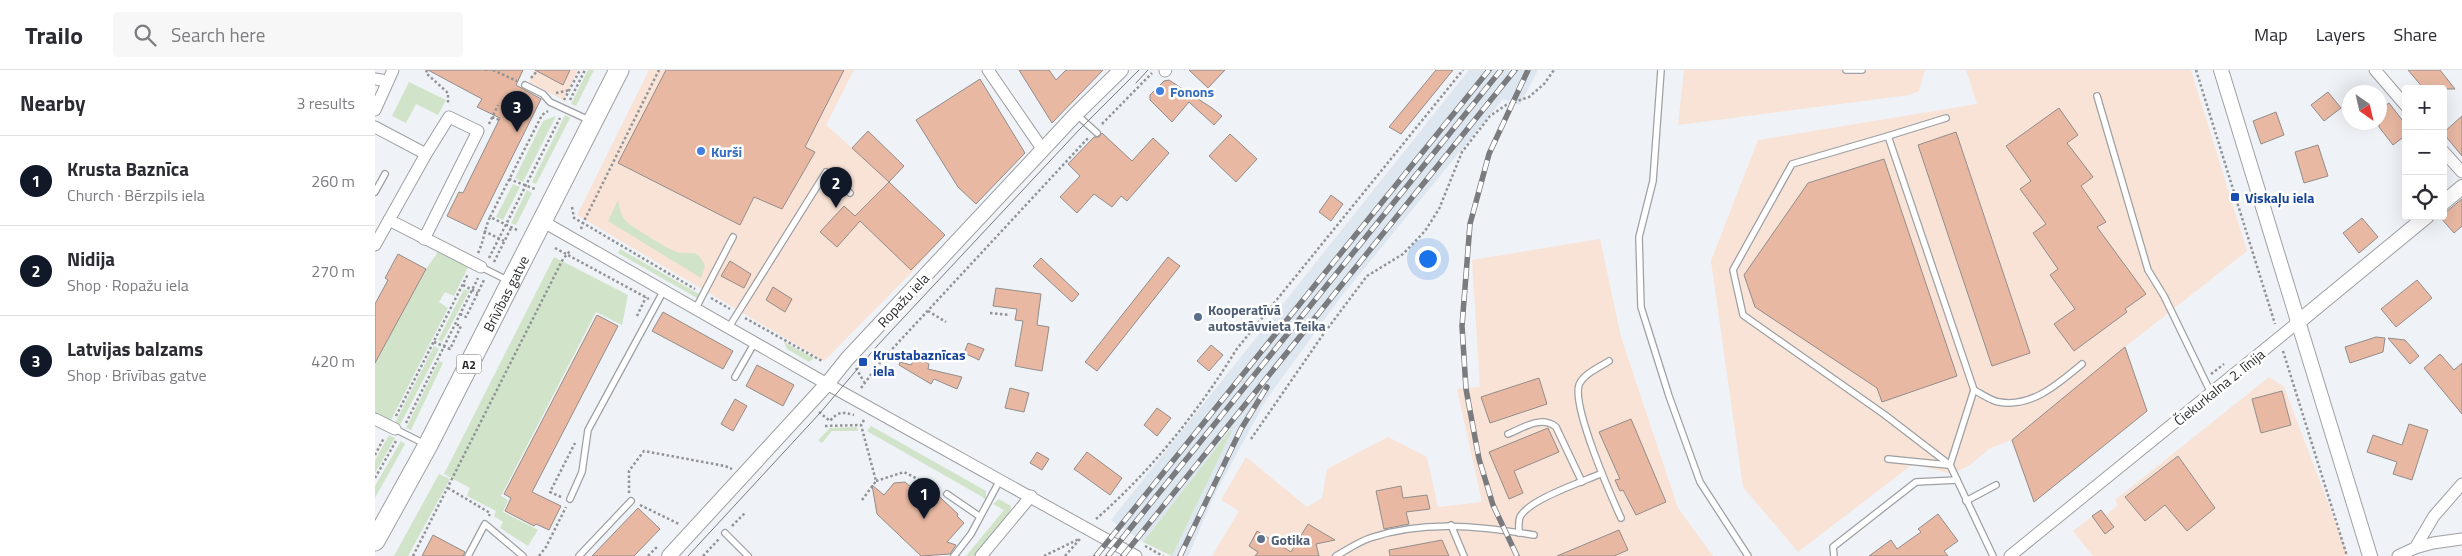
<!DOCTYPE html>
<meta charset="utf-8">
<style>
body{margin:0;font-family:"Titillium Web",sans-serif;background:#f7f7f7;color:#2b2b33}
.controls{position:absolute;right:15px;top:15px;display:grid;overflow:hidden;border-radius:5px;box-shadow:0 5px 20px #0002}
.controls button{width:45px;height:45px;display:grid;place-items:center;padding:0;border:0;border-bottom:1px solid #e1e1e2;background:#fff;color:#2b2b33;font:25px sans-serif}
.compass{position:absolute;left:1967px;top:15px;width:45px;height:45px;border-radius:50%;background:#fff;box-shadow:0 5px 20px #0002;rotate:146deg}
.you{position:absolute;left:1052px;top:188px;width:18px;height:18px;margin:-12px;border:4px solid #fff;border-radius:50%;background:#1a73e8;box-shadow:0 0 0 8px #1a73e833}
.badge{display:grid;place-items:center;width:32px;height:32px;border-radius:50%;background:#111827;color:#fff;font-size:16px;font-weight:700}
.pin{position:absolute;translate:-50% -41px;filter:drop-shadow(0 1px 2px #0008)}
.pin::after{content:'';position:absolute;top:26px;width:18px;height:15px;background:inherit;clip-path:polygon(0 0,100% 0,50% 100%)}
.list{margin:0;padding:0;list-style:none}
h2{display:flex;justify-content:space-between;align-items:center;height:65px;margin:0;padding:0 20px;font-size:21px}
h2 small{font-size:16px;font-weight:400;color:#7c7c81}
.list li{display:grid;grid-template-columns:32px 1fr auto;gap:15px;align-items:center;box-sizing:border-box;height:90px;padding:0 20px;border-top:1px solid #e1e1e2}
.list b{display:block;font-size:19px;white-space:nowrap}
.list p{margin:0;font-size:16px;white-space:nowrap;color:#7c7c81}
.list em{font-size:16px;font-style:normal;color:#7c7c81}
.icon{flex:none;width:28px;height:28px;fill:none;stroke:currentColor;stroke-width:2;stroke-linecap:round;stroke-linejoin:round}
.map{position:relative;flex:none;width:2087px;height:486px;overflow:hidden}
header{display:flex;align-items:center;gap:30px;box-sizing:border-box;height:70px;padding:0 25px;background:#fff;border-bottom:1px solid #e1e1e2}
header strong{font-size:24px}
nav{display:flex;gap:28px;margin-inline-start:auto;font-size:18px}
.search{width:350px;height:45px;background:#f7f7f7;display:flex;align-items:center;gap:12px;box-sizing:border-box;padding:0 18px;border-radius:5px;color:#7c7c81;font-size:19px}
main{display:flex}
aside{flex:1;background:#fff}
.map>svg:first-child{display:block}
</style>
<header>
<strong>Trailo</strong>
<div class="search"><svg class="icon" aria-label="search" viewBox="0 0 24 24"><circle cx="10" cy="10" r="6"/><path d="M15 15l6 6"/></svg>Search here</div>
<nav><a>Map</a><a>Layers</a><a>Share</a></nav>
</header>
<main>
<aside>
<h2>Nearby<small>3 results</small></h2>
<ul class="list">
<li><span class="badge">1</span><div><b>Krusta Baznīca</b><p>Church · Bērzpils iela</p></div><em>260 m</em></li>
<li><span class="badge">2</span><div><b>Nidija</b><p>Shop · Ropažu iela</p></div><em>270 m</em></li>
<li><span class="badge">3</span><div><b>Latvijas balzams</b><p>Shop · Brīvības gatve</p></div><em>420 m</em></li>
</ul>
</aside>
<div class="map">
<svg width="2087" height="486" viewBox="0 0 2087 486">
<rect width="100%" height="100%" fill="#eff2f6"/>
<g fill="#f9e3d6">
<polygon points="160,0 203,0 188,30 154,12"/>
<polygon points="274,0 479,0 451,55 477,78 493,61 529,96 514,112 570,165 536,203 449,291 202,145"/>
<polygon points="1309,0 1550,0 1544,21 1534,25 1303,55"/>
<polygon points="1591,0 1816,0 1872,181 1750,277 1772,341 1659,432 1636,370 1614,379 1595,395 1577,404 1538,394 1423,482 1368,417 1336,191 1383,70 1602,34"/>
<polygon points="1225,169 1246,267 1303,438 1338,486 837,486 864,441 846,430 871,387 932,437 947,428 952,399 1013,367 1052,387 1063,437 1107,432 1082,319 1105,317 1097,190"/>
<polygon points="1894,307 1909,317 1973,486 1718,486 1698,461 1726,440 1731,445 1743,435 1740,430"/>
</g>
<polygon fill="#dee6f0" points="1094,0 1163,0 1145,35 1128,29 965,228 891,330 840,424 813,486 797,486 857,361 855,360 768,472 736,450"/>
<g fill="#d1e4c9">
<polygon points="213,0 219,0 201,36 196,34"/>
<polygon points="34,12 71,30 63,45 41,34 31,53 17,46"/>
<polygon points="190,45 195,48 161,114 157,112"/>
<polygon points="181,46 148,112 140,108 168,51"/>
<polygon points="138,114 145,117 128,150 121,147"/>
<polygon points="152,120 157,123 141,155 136,153"/>
<path d="M243 130C244 138 246 146 252 152 256 156 296 181 302 182 317 186 321 176 330 196L326 208 233 151Z"/>
<polygon points="245,179 324,224 322,228 243,183"/>
<polygon points="63,182 93,197 79,226 70,222 64,232 73,238 15,352 0,344 0,293 51,199"/>
<polygon points="179,187 253,225 247,255 221,242 126,426 133,430 128,442 163,460 153,476 125,458 128,452 119,446 121,441 92,426 95,418 69,404"/>
<polygon points="89,219 94,221 67,272 63,270"/>
<polygon points="409,272 439,288 434,292 412,279"/>
<polygon points="59,276 64,279 25,355 20,353"/>
<polygon points="64,291 68,293 36,360 31,358"/>
<polygon points="496,356 611,421 611,429 492,361"/>
<polygon points="482,357 483,361 457,361 447,373 443,370 455,358"/>
<polygon points="855,360 857,361 797,486 768,472"/>
<polygon points="14,365 20,368 0,403 0,390"/>
<polygon points="26,371 30,374 0,428 0,416"/>
<polygon points="64,404 75,409 33,486 19,486"/>
<polygon points="624,429 636,436 634,446 599,486 591,486 629,440 618,434"/>
</g>
<g fill="#e8b8a2" stroke="#928d8b">
<polygon points="53,0 148,0 141,15 166,29 101,160 72,146 84,122 88,123 125,48 102,37 107,29"/>
<polygon points="160,0 195,0 188,15"/>
<polygon points="291,0 469,0 430,77 440,82 407,139 379,127 365,155 243,93"/>
<polygon points="644,0 674,0 681,10 691,0 728,0 677,53"/>
<polygon points="814,0 850,0 833,18"/>
<polygon points="1061,0 1078,0 1026,64 1014,57"/>
<polygon points="2033,0 2065,0 2080,19 2049,19"/>
<polygon points="605,9 650,83 601,134 583,117 541,50"/>
<polygon points="794,10 837,38 847,46 839,55 814,32 797,52 775,30 775,25 789,11"/>
<polygon points="1953,22 1966,38 1949,51 1936,35"/>
<polygon points="2014,33 2031,55 2031,65 2018,75 2004,57 2004,40"/>
<polygon points="1684,38 1703,65 1692,73 1718,107 1706,116 1731,152 1722,157 1771,224 1750,239 1752,242 1699,281 1679,254 1700,239 1675,205 1683,199 1658,163 1671,154 1645,119 1656,111 1631,76"/>
<polygon points="1901,42 1909,65 1886,74 1878,51"/>
<polygon points="2087,46 2087,86 2068,63"/>
<polygon points="493,61 529,96 514,112 477,78"/>
<polygon points="1581,62 1655,283 1617,296 1543,75"/>
<polygon points="727,63 757,91 778,68 794,83 752,131 746,126 737,137 719,124 702,143 685,127 705,106 693,94 719,67 724,67"/>
<polygon points="855,64 882,89 861,112 834,86"/>
<polygon points="1943,75 1953,106 1929,113 1920,82"/>
<polygon points="1509,89 1582,306 1507,332 1502,318 1380,237 1369,205 1433,113"/>
<polygon points="514,112 570,165 536,200 485,151 462,177 445,162 469,136 480,146"/>
<polygon points="956,125 968,134 956,151 944,142"/>
<polygon points="2087,129 2087,156 2079,163 2065,147"/>
<polygon points="1987,148 2003,167 1984,183 1968,163"/>
<polygon points="23,184 51,199 0,293 0,234 13,210 10,208"/>
<polygon points="793,187 805,196 722,301 710,292"/>
<polygon points="666,188 704,224 697,232 658,196"/>
<polygon points="355,191 376,204 369,218 346,206"/>
<polygon points="2042,210 2057,228 2021,257 2006,239"/>
<polygon points="398,217 417,229 410,242 391,230"/>
<polygon points="621,218 666,224 662,255 674,257 667,301 640,296 648,251 640,250 642,239 618,236"/>
<polygon points="288,242 358,281 348,299 277,261"/>
<polygon points="222,245 243,256 157,422 186,436 174,460 161,454 159,456 130,441 136,428 129,424"/>
<polygon points="2001,267 2010,268 2008,282 1975,293 1970,277"/>
<polygon points="2013,268 2030,270 2044,286 2035,294"/>
<polygon points="593,273 609,279 604,290 589,283"/>
<polygon points="836,275 848,285 834,301 822,291"/>
<polygon points="1750,277 1772,341 1659,432 1637,370"/>
<polygon points="2065,284 2079,300 2087,293 2087,344 2049,298"/>
<polygon points="541,287 554,294 553,299 587,307 582,319 559,309 556,314 524,295 525,292 536,295"/>
<polygon points="382,295 419,315 408,336 371,316"/>
<polygon points="1164,308 1172,334 1115,353 1106,327"/>
<polygon points="635,318 654,323 649,342 630,338"/>
<polygon points="1907,321 1916,355 1886,363 1877,329"/>
<polygon points="360,329 372,336 358,361 346,354"/>
<polygon points="782,338 796,348 782,366 769,355"/>
<polygon points="1256,349 1291,432 1261,445 1248,420 1245,421 1240,410 1245,409 1224,362"/>
<polygon points="2034,354 2053,360 2037,410 2018,404 2022,392 1992,382 1998,365 2027,375"/>
<polygon points="1173,358 1184,382 1139,401 1148,423 1134,429 1114,382"/>
<polygon points="662,382 674,389 667,400 655,393"/>
<polygon points="712,382 747,408 735,425 699,399"/>
<polygon points="1803,386 1840,438 1812,461 1790,435 1770,451 1750,427"/>
<polygon points="530,412 537,418 555,418 583,444 582,446 589,453 572,472 581,475 575,484 546,486 502,444 497,415 509,425 519,413"/>
<polygon points="1026,416 1028,428 1052,425 1055,439 1031,442 1034,454 1009,459 1001,421"/>
<polygon points="263,438 285,459 259,486 217,486"/>
<polygon points="1726,440 1739,457 1730,464 1717,446"/>
<polygon points="1563,444 1583,471 1569,481 1573,486 1494,486 1516,470 1522,479 1546,462 1543,459"/>
<polygon points="933,454 960,470 941,474 944,486 880,486 883,482 874,476 882,461 916,482"/>
<polygon points="1244,460 1253,480 1239,486 1182,486"/>
<polygon points="58,465 90,482 88,486 47,486"/>
<polygon points="1067,470 1074,486 1015,486 1014,480"/>
</g>
<g fill="none" stroke-linecap="round" stroke-linejoin="round">
<g stroke="#9da0a4" stroke-width="8">
<g id="service">
<polyline points="1286,0 1278,111 1264,167 1266,237 1294,326 1325,412 1373,486"/>
<polyline points="1471,0 1487,0"/>
<polyline points="150,15 168,24 175,32 216,51"/>
<polyline points="1722,26 1773,200 1789,226 1836,323"/>
<polyline points="701,44 722,63"/>
<polyline points="1571,48 1513,66 1599,320 1575,395 1618,486"/>
<polyline points="1513,66 1417,94 1358,200 1368,245 1510,345 1575,395"/>
<polyline points="0,122 10,104"/>
<polyline points="106,197 134,211"/>
<polyline points="321,238 358,167"/>
<polyline points="354,257 451,102 475,123"/>
<path d="M1234 291C1225 297 1208 304 1204 315 1197 337 1236 426 1246 448"/>
<polyline points="360,307 380,272"/>
<path d="M1599 320C1607 324 1616 331 1624 332 1657 338 1684 313 1707 294"/>
<polyline points="20,359 50,374"/>
<path d="M1133 364C1148 358 1166 345 1181 357L1207 412"/>
<polyline points="1513,389 1573,395"/>
<polyline points="572,424 604,446"/>
<polyline points="195,429 207,402 213,360 289,220"/>
<polyline points="1591,431 1621,415"/>
<polyline points="1076,455 1089,486"/>
<polyline points="350,463 373,486"/>
<path d="M1144 463C1144 458 1143 452 1145 447 1153 430 1207 412 1225 404"/>
<polyline points="93,486 110,454 148,486"/>
<polyline points="204,486 256,431"/>
<polyline points="579,486 596,464 625,410"/>
<path d="M961 486C972 480 983 472 995 468 1049 450 1104 456 1159 465"/>
<polyline points="1459,486 1458,477 1541,412 1582,410"/>
</g>
</g>
<g stroke="#9da0a4" stroke-width="13">
<g id="minor">
<polyline points="613,0 668,80"/>
<polyline points="2000,0 2031,36"/>
<polyline points="790,1 791,0"/>
<polyline points="0,9 12,11"/>
<polyline points="0,40 18,0"/>
<polyline points="0,57 51,84 0,175"/>
<polyline points="2068,81 2087,102"/>
<polyline points="14,150 106,197"/>
<polyline points="167,151 452,314 761,486"/>
<polyline points="49,169 103,61 74,47 51,84"/>
<polyline points="0,349 20,359"/>
<polyline points="2040,478 2058,473 2087,469"/>
<polyline points="606,486 656,426"/>
<polyline points="1635,486 1922,253"/>
<polyline points="2023,486 2040,478 2059,446 2087,414"/>
</g>
</g>
<g stroke="#9da0a4" stroke-width="16">
<g id="tertiary">
<polyline points="1846,0 1995,486"/>
<polyline points="2068,133 2087,117"/>
<polyline points="1922,253 2052,146"/>
<polyline points="294,486 452,314 472,289 701,44 746,0"/>
</g>
</g>
<g stroke="#9da0a4" stroke-width="21">
<g id="trunk">
<path id="s1" d="M0 471 53 375 244 0"/>
</g>
</g>
<g stroke="#919396" stroke-width="2.5" stroke-dasharray="2.5 2.5" stroke-linecap="butt">
<polyline points="52,0 51,3 73,23 73,35"/>
<polyline points="118,0 142,11"/>
<polyline points="1821,0 1900,254"/>
<polyline points="111,1 111,0"/>
<polyline points="156,8 163,0"/>
<polyline points="181,23 195,20"/>
<polyline points="189,30 205,0"/>
<polyline points="195,30 210,0"/>
<polyline points="117,47 124,50"/>
<polyline points="114,54 123,35"/>
<polyline points="727,54 777,3"/>
<polyline points="134,109 160,119"/>
<polyline points="197,137 199,148 208,153 284,0"/>
<polyline points="206,159 208,153 320,219"/>
<polyline points="142,160 115,147 167,45 173,41"/>
<polyline points="109,161 129,171"/>
<polyline points="180,178 274,229"/>
<path d="M103 183C109 171 109 160 115 147"/>
<polyline points="114,188 185,48"/>
<polyline points="119,192 136,158"/>
<polyline points="88,215 103,223"/>
<polyline points="336,228 355,239"/>
<polyline points="553,241 571,252"/>
<polyline points="615,243 635,245"/>
<polyline points="85,244 91,247 109,210"/>
<polyline points="262,246 271,227"/>
<polyline points="370,248 447,291"/>
<polyline points="59,272 75,279 86,256 80,254"/>
<polyline points="1908,281 1972,486"/>
<polyline points="481,298 489,312"/>
<polyline points="1836,304 1849,294"/>
<polyline points="486,318 507,290 714,67"/>
<path d="M444 342 455 351C463 341 468 342 479 345"/>
<polyline points="21,346 93,204"/>
<polyline points="31,353 103,208"/>
<polyline points="450,356 486,355"/>
<polyline points="876,369 947,266 992,206 1028,184 1050,161 1064,139 1087,82 1115,46 1131,35 1154,27 1169,14 1179,0"/>
<polyline points="0,385 9,368"/>
<polyline points="0,408 21,371"/>
<polyline points="501,411 529,402 564,420"/>
<polyline points="73,418 115,443 114,446"/>
<polyline points="254,423 254,401 269,381 350,396 357,399"/>
<polyline points="186,427 175,422 200,373"/>
<polyline points="487,430 501,411 486,355 489,350"/>
<polyline points="265,435 304,454"/>
<path d="M721 449C776 401 823 342 861 280L1088 0"/>
<polyline points="357,456 370,443"/>
<polyline points="770,476 788,486"/>
<polyline points="38,486 188,189 195,181"/>
<polyline points="164,486 171,477 191,437"/>
<polyline points="273,486 283,476"/>
<polyline points="328,486 344,469"/>
<polyline points="669,486 704,469"/>
<polyline points="690,486 705,469"/>
</g>
<use href="#service" stroke="#fff" stroke-width="5.5"/>
<use href="#minor" stroke="#fff" stroke-width="11"/>
<use href="#tertiary" stroke="#fff" stroke-width="14"/>
<use href="#trunk" stroke="#fff" stroke-width="19"/>
<g stroke="#797b7e" stroke-width="1">
<polyline points="761,13 773,0"/>
<polyline points="313,486 445,343 502,276 703,61 764,0"/>
</g>
<g stroke="#797b7e" stroke-width="5.5">
<g id="rail">
<polyline points="721,486 1114,0"/>
<polyline points="733,486 1126,0"/>
<polyline points="748,486 1140,0"/>
<polyline points="805,486 866,359 892,317"/>
<polyline points="1142,486 1118,435 1104,389 1091,319 1087,256 1095,154 1114,84 1153,0"/>
</g>
</g>
<use href="#rail" stroke="#fff" stroke-width="4" stroke-dasharray="11" stroke-linecap="butt"/>
</g>
<g fill="#3f7fe0" stroke="#fff" stroke-width="2">
<circle cx="785" cy="21" r="5"/>
<circle cx="326" cy="81" r="5"/>
</g>
<g fill="#1a4fb4" stroke="#fff" stroke-width="2">
<rect x="1855" y="122" width="10" height="10" rx="2.5"/>
<rect x="483" y="287" width="10" height="10" rx="2.5"/>
</g>
<g fill="#5c6f8a" stroke="#fff" stroke-width="2">
<circle cx="823" cy="247" r="5"/>
<circle cx="886" cy="469" r="5"/>
</g>
<g text-anchor="middle" dominant-baseline="central" stroke-width="5" stroke-linejoin="round" paint-order="stroke">
<rect fill="#fff" stroke="#6a6b6c" stroke-width="1" x="81.5" y="284.5" width="25" height="19" rx="4"/>
<g font-size="12" font-weight="bold" fill="#2a2b2d">
<text x="94" y="294">A2</text>
</g>
<g font-size="14" font-weight="bold" fill="#366cbe" stroke="#fff" text-anchor="start">
<text x="795" y="21">Fonons</text>
<text x="336" y="81">Kurši</text>
</g>
<g font-size="14" font-weight="bold" fill="#164399" stroke="#fff" text-anchor="start">
<text x="1870" y="127">Viskaļu iela</text>
<text x="498" y="284">Krustabaznīcas<tspan x="498" dy="16">iela</tspan></text>
</g>
<g font-size="14" fill="#2a2b2d" stroke="#fff">
<text stroke="none"><textPath href="#s1" startOffset="280">Brīvības gatve</textPath></text>
<text transform="translate(528 230) rotate(-47)">Ropažu iela</text>
<text transform="translate(1844 317) rotate(-39)">Čiekurkalna 2. līnija</text>
</g>
<g font-size="14" font-weight="bold" fill="#4e5e75" stroke="#fff" text-anchor="start">
<text x="833" y="239">Kooperatīvā<tspan x="833" dy="16">autostāvvieta Teika</tspan></text>
<text x="896" y="469">Gotika</text>
</g>
</g>
</svg>
<div class="controls">
<button>+</button>
<button>−</button>
<button><svg class="icon" aria-label="locate" viewBox="0 0 24 24"><circle cx="12" cy="12" r="6"/><path d="M12 2v4M12 18v4M2 12h4M18 12h4"/></svg></button>
</div>
<svg class="compass" viewBox="-18 -18 36 36"><path d="M0-13l5 13h-10z" fill="#e53935"/><path d="M0 13l5-13h-10z" fill="#7c7c81"/></svg>
<div class="you"></div>
<div class="pin badge" style="left:549px;top:449px">1</div>
<div class="pin badge" style="left:461px;top:138px">2</div>
<div class="pin badge" style="left:142px;top:62px">3</div>
</div>
</main>
